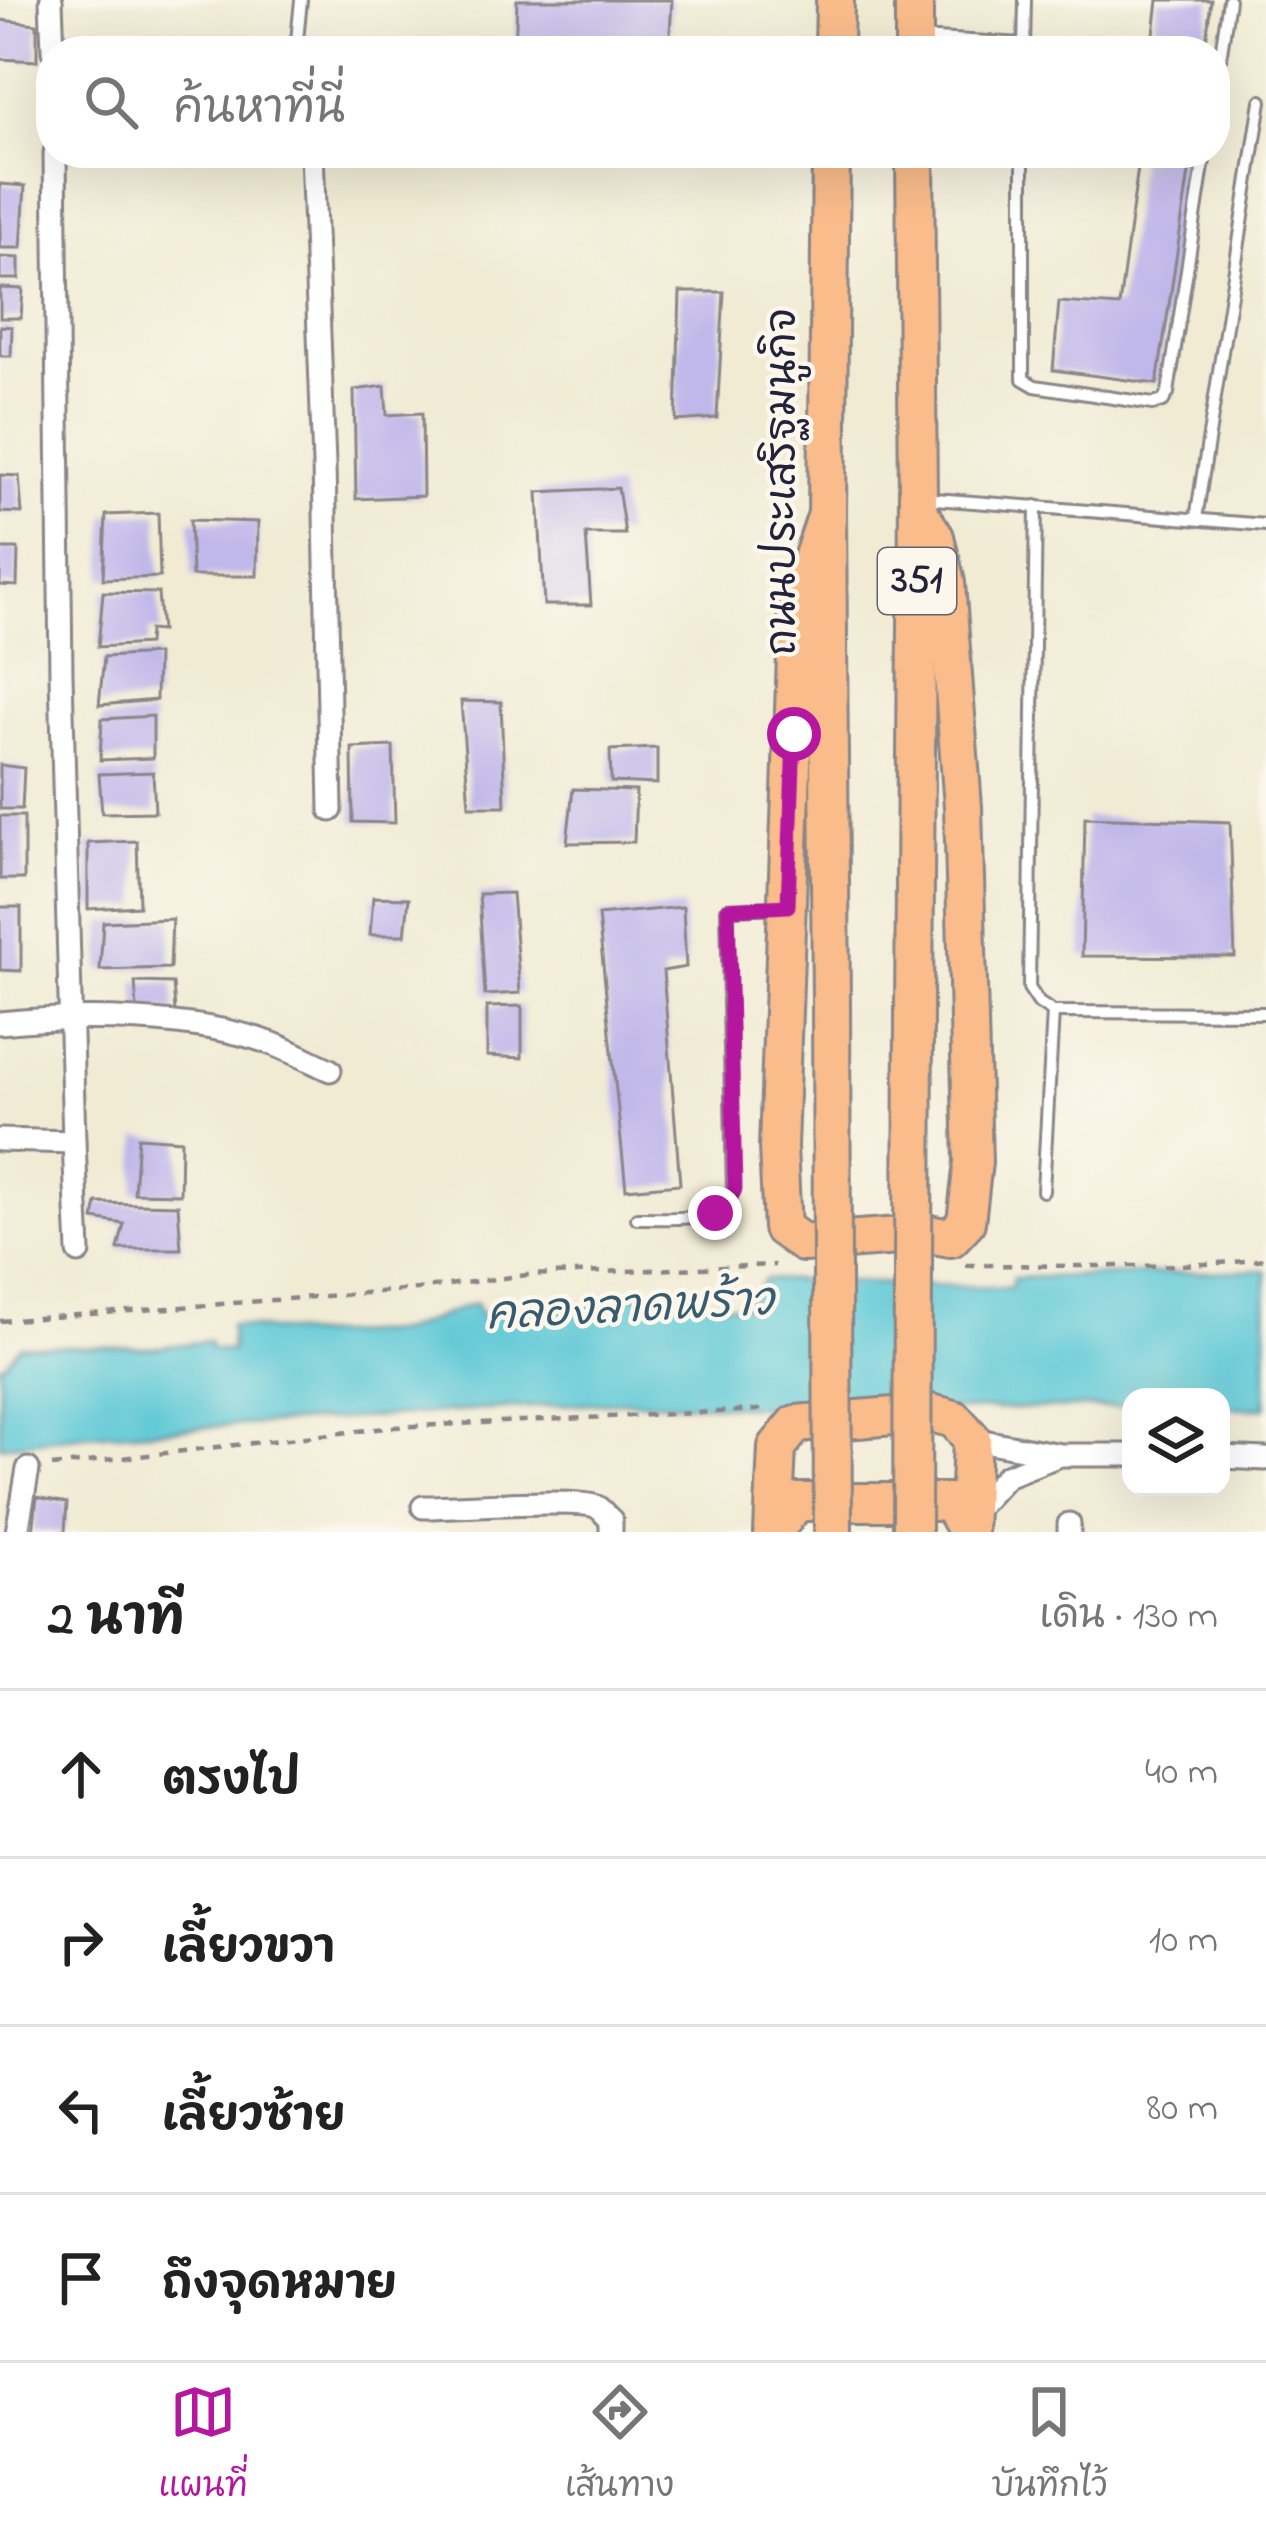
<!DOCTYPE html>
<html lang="th">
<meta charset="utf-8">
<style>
body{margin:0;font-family:"Indie Flower","Playpen Sans Thai",sans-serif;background:#f6f6f6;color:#222}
.controls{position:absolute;right:36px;bottom:36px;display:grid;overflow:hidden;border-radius:24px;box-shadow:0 12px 48px #0002}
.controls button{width:108px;height:108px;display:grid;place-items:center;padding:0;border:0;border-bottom:3px solid #e0e0e0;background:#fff;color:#222;font:60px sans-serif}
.stop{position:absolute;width:36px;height:36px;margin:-27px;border:9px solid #b5179e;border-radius:50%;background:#fff}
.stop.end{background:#b5179e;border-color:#fff;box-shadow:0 3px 12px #0008}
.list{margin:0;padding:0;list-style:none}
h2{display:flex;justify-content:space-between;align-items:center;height:156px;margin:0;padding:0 48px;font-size:51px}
h2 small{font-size:39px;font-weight:400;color:#767676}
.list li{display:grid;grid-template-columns:78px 1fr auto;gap:36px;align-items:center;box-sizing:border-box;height:168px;padding:0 48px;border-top:3px solid #e0e0e0}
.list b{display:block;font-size:45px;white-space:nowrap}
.list em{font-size:39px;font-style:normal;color:#767676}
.icon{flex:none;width:66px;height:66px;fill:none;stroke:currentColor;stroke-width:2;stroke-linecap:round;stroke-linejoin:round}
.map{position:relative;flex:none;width:1266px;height:1532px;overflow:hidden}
.search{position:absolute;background:#fff;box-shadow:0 12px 48px #0002;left:36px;right:36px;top:36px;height:132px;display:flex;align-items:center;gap:30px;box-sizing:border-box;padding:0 42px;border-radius:48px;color:#767676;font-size:45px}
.sheet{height:828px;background:#fff}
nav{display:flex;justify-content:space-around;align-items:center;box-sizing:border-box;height:168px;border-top:3px solid #e0e0e0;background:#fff;font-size:33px;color:#767676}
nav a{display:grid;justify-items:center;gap:6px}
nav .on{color:#b5179e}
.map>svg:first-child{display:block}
</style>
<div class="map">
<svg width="1266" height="1532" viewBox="0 0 1266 1532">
<rect width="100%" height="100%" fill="#fbf7ec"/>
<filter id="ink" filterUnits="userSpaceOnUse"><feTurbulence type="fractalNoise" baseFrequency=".00833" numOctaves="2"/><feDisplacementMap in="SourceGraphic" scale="24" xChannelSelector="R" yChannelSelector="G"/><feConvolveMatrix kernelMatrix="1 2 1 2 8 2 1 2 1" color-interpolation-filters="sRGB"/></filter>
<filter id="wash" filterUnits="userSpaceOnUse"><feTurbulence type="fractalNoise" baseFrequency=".004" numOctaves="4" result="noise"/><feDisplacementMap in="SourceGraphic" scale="48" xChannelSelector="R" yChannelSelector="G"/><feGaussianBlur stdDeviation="2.7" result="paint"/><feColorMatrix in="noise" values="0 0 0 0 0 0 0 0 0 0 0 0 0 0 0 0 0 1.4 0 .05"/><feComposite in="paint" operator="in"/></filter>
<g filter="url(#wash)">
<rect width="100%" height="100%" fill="#f1ebd4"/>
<polygon fill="#5dc8d6" stroke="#407588" stroke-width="3" points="1266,1270 1266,1408 1221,1408 1221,1397 1131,1397 1131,1407 772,1413 764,1407 625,1401 84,1435 0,1446 0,1364 5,1363 20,1345 152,1348 209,1341 211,1349 231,1351 230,1325 311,1335 400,1332 475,1303 480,1315 505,1310 594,1304 596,1298 664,1294 743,1307 765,1279 1011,1288 1013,1278"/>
<g id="blocks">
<g fill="#c0b7ea">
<polygon points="517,0 672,0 669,51 515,51"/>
<polygon points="1158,0 1211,0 1205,51 1152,51"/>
<polygon points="0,20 37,24 37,61 0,59"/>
<polygon points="1140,153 1192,153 1157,384 1053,370 1059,302 1119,306"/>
<polygon points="0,184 25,186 21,248 0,248"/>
<polygon points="0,257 19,258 19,279 0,279"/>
<polygon points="0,288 23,289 21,318 0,318"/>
<polygon points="680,292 724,292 717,418 676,421"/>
<polygon points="0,326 12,327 11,356 0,356"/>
<polygon points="385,386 387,415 422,413 423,496 356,499 354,390"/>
<polygon points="0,475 19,476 22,513 0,512"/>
<polygon points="618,488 625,534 586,534 591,605 544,605 538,492"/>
<polygon points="158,513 160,577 103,579 106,515"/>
<polygon points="190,520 258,522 257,576 192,576"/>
<polygon points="0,549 18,549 17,586 0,585"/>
<polygon points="103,592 158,593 161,631 149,630 148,644 98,647"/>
<polygon points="157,654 156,700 99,705 104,657"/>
<polygon points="461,701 501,702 505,806 469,806"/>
<polygon points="153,716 153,758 100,760 102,719"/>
<polygon points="393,746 395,823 353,822 352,748"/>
<polygon points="657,748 657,784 611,782 610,750"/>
<polygon points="0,765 24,768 22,809 0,809"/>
<polygon points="153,772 155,812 102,813 99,774"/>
<polygon points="573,789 636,791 634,842 567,843"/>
<rect x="0" y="816" width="24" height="63"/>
<polygon points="1085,817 1230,822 1235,957 1082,956"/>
<polygon points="137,841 139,906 88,909 88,843"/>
<polygon points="512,893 520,993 485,995 479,894"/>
<polygon points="373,897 409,898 405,935 370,935"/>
<polygon points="0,907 21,907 21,971 0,970"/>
<polygon points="683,907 686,967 663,971 680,1184 626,1189 598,915"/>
<polygon points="172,919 170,968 100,970 103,922"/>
<polygon points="135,982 173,983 175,1011 137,1009"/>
<polygon points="522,1006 522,1058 487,1056 487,1007"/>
<polygon points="138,1137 181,1140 180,1194 134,1193"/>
<polygon points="97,1203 178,1205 181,1249 118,1249 124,1224 94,1219"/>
<polygon points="37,1497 67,1503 65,1532 33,1532"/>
</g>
</g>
</g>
<g filter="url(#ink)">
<use href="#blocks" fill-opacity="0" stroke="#8a8688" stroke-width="3"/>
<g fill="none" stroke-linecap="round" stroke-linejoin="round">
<g stroke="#8a8688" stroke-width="16">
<g id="lane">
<polyline points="918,38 1024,44"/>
<polyline points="1024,48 1025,0"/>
<polyline points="296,51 301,0"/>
<polyline points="1215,92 1229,0"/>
<polyline points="1023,153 1023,379 1035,386 1153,404 1163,401 1168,393 1205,153"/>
<polyline points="922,498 1266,525"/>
<polyline points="1036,506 1029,988 1039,1003 1053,1012 1043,1191"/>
<polyline points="1196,519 1261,101"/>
<polyline points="1053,1012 1266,1013"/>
<path d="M637 1218C670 1217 715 1226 733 1192L727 909 783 907"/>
</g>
</g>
<g stroke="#8a8688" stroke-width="27">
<g id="street">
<polyline points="51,0 53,51"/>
<polyline points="312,153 324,464 331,810"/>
<path d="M0 1023C79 1015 195 1016 270 1043 290 1050 310 1061 330 1070"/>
<polyline points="0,1140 74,1142 61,675 55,153"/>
<polyline points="74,1142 79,1252"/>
<polyline points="972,1439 1061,1455 1131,1455"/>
<polyline points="1221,1457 1266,1459"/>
<path d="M423 1507C451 1507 581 1498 597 1507 602 1510 606 1516 611 1520V1532"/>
<polyline points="969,1516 1006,1476 1060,1455"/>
<polyline points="17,1532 28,1469"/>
<polyline points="1069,1532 1069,1524"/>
</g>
</g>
<g stroke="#8a8688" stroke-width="42">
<g id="primary">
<polyline points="914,0 914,51"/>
<polyline points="834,51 835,0"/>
<polyline points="827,514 798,601 778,1147 782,1228 803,1243 928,1234 951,1238 966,1222 973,1162 963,807 946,583 935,537 918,511"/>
<polyline points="831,1001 827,514 831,153"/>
<polyline points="914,1009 918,498 915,153"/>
<polyline points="773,1532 777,1447 796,1424 931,1413 954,1419 972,1439 968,1532"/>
<polyline points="773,1532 797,1502 950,1502 967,1532"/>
</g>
</g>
<g stroke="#8a8688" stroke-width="4.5" stroke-dasharray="9 9" stroke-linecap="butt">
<path d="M966 1265C1068 1265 1164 1270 1266 1259"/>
<polyline points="0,1321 417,1289 527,1275 775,1265"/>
<polyline points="52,1466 393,1427 759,1410 761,1415"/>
</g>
<use href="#lane" stroke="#fff" stroke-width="10"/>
<use href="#street" stroke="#fff" stroke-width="21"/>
<use href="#primary" stroke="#f9bc8a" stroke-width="36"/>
<g stroke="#8a8688" stroke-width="42" stroke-linecap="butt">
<g id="primary-bridge">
<polyline points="831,1001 833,1532"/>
<polyline points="912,1532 914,1009"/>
</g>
</g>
<use href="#primary-bridge" stroke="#f9bc8a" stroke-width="36"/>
</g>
</g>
<g fill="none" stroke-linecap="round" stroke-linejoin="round" filter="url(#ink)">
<polyline stroke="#b5179e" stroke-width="15" points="715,1213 729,1201 735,1189 728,909 788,906 794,734"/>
</g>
<g text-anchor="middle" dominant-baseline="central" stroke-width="9" stroke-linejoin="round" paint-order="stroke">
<rect fill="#fbf7ec" stroke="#636270" stroke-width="3" x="878" y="548" width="78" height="66" rx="9"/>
<g font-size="39" font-weight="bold" fill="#22223b">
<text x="917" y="581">351</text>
</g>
<g font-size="42" fill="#22223b" stroke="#fbf7ec">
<text transform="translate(784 482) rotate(-90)">ถนนประเสริฐมนูกิจ</text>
</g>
<g font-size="45" font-style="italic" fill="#375c71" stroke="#fbf7ec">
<text transform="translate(630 1310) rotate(-3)">คลองลาดพร้าว</text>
</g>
</g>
</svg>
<div class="controls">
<button><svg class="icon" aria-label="layers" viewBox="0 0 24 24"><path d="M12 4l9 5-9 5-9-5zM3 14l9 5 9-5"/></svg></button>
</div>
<div class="stop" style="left:794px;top:734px"></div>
<div class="stop end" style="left:715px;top:1213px"></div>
<div class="search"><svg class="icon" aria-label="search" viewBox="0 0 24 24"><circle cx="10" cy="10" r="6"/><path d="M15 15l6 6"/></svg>ค้นหาที่นี่</div>
</div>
<section class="sheet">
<h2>2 นาที<small>เดิน · 130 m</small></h2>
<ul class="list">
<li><svg class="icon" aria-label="ahead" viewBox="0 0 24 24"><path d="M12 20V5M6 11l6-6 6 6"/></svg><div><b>ตรงไป</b></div><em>40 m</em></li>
<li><svg class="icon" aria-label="right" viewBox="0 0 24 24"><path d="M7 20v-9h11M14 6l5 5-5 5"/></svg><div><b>เลี้ยวขวา</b></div><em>10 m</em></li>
<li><svg class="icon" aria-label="left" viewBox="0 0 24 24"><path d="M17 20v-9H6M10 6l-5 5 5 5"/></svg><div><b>เลี้ยวซ้าย</b></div><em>80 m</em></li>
<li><svg class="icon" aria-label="arrive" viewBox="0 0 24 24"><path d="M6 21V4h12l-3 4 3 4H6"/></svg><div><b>ถึงจุดหมาย</b></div></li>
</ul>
</section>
<nav>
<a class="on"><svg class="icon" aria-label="map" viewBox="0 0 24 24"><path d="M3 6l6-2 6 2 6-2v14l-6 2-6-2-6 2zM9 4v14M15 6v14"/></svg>แผนที่</a>
<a><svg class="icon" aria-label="directions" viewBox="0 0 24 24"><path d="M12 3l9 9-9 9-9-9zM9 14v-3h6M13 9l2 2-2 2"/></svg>เส้นทาง</a>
<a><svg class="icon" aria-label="saved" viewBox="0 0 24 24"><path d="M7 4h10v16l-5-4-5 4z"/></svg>บันทึกไว้</a>
</nav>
